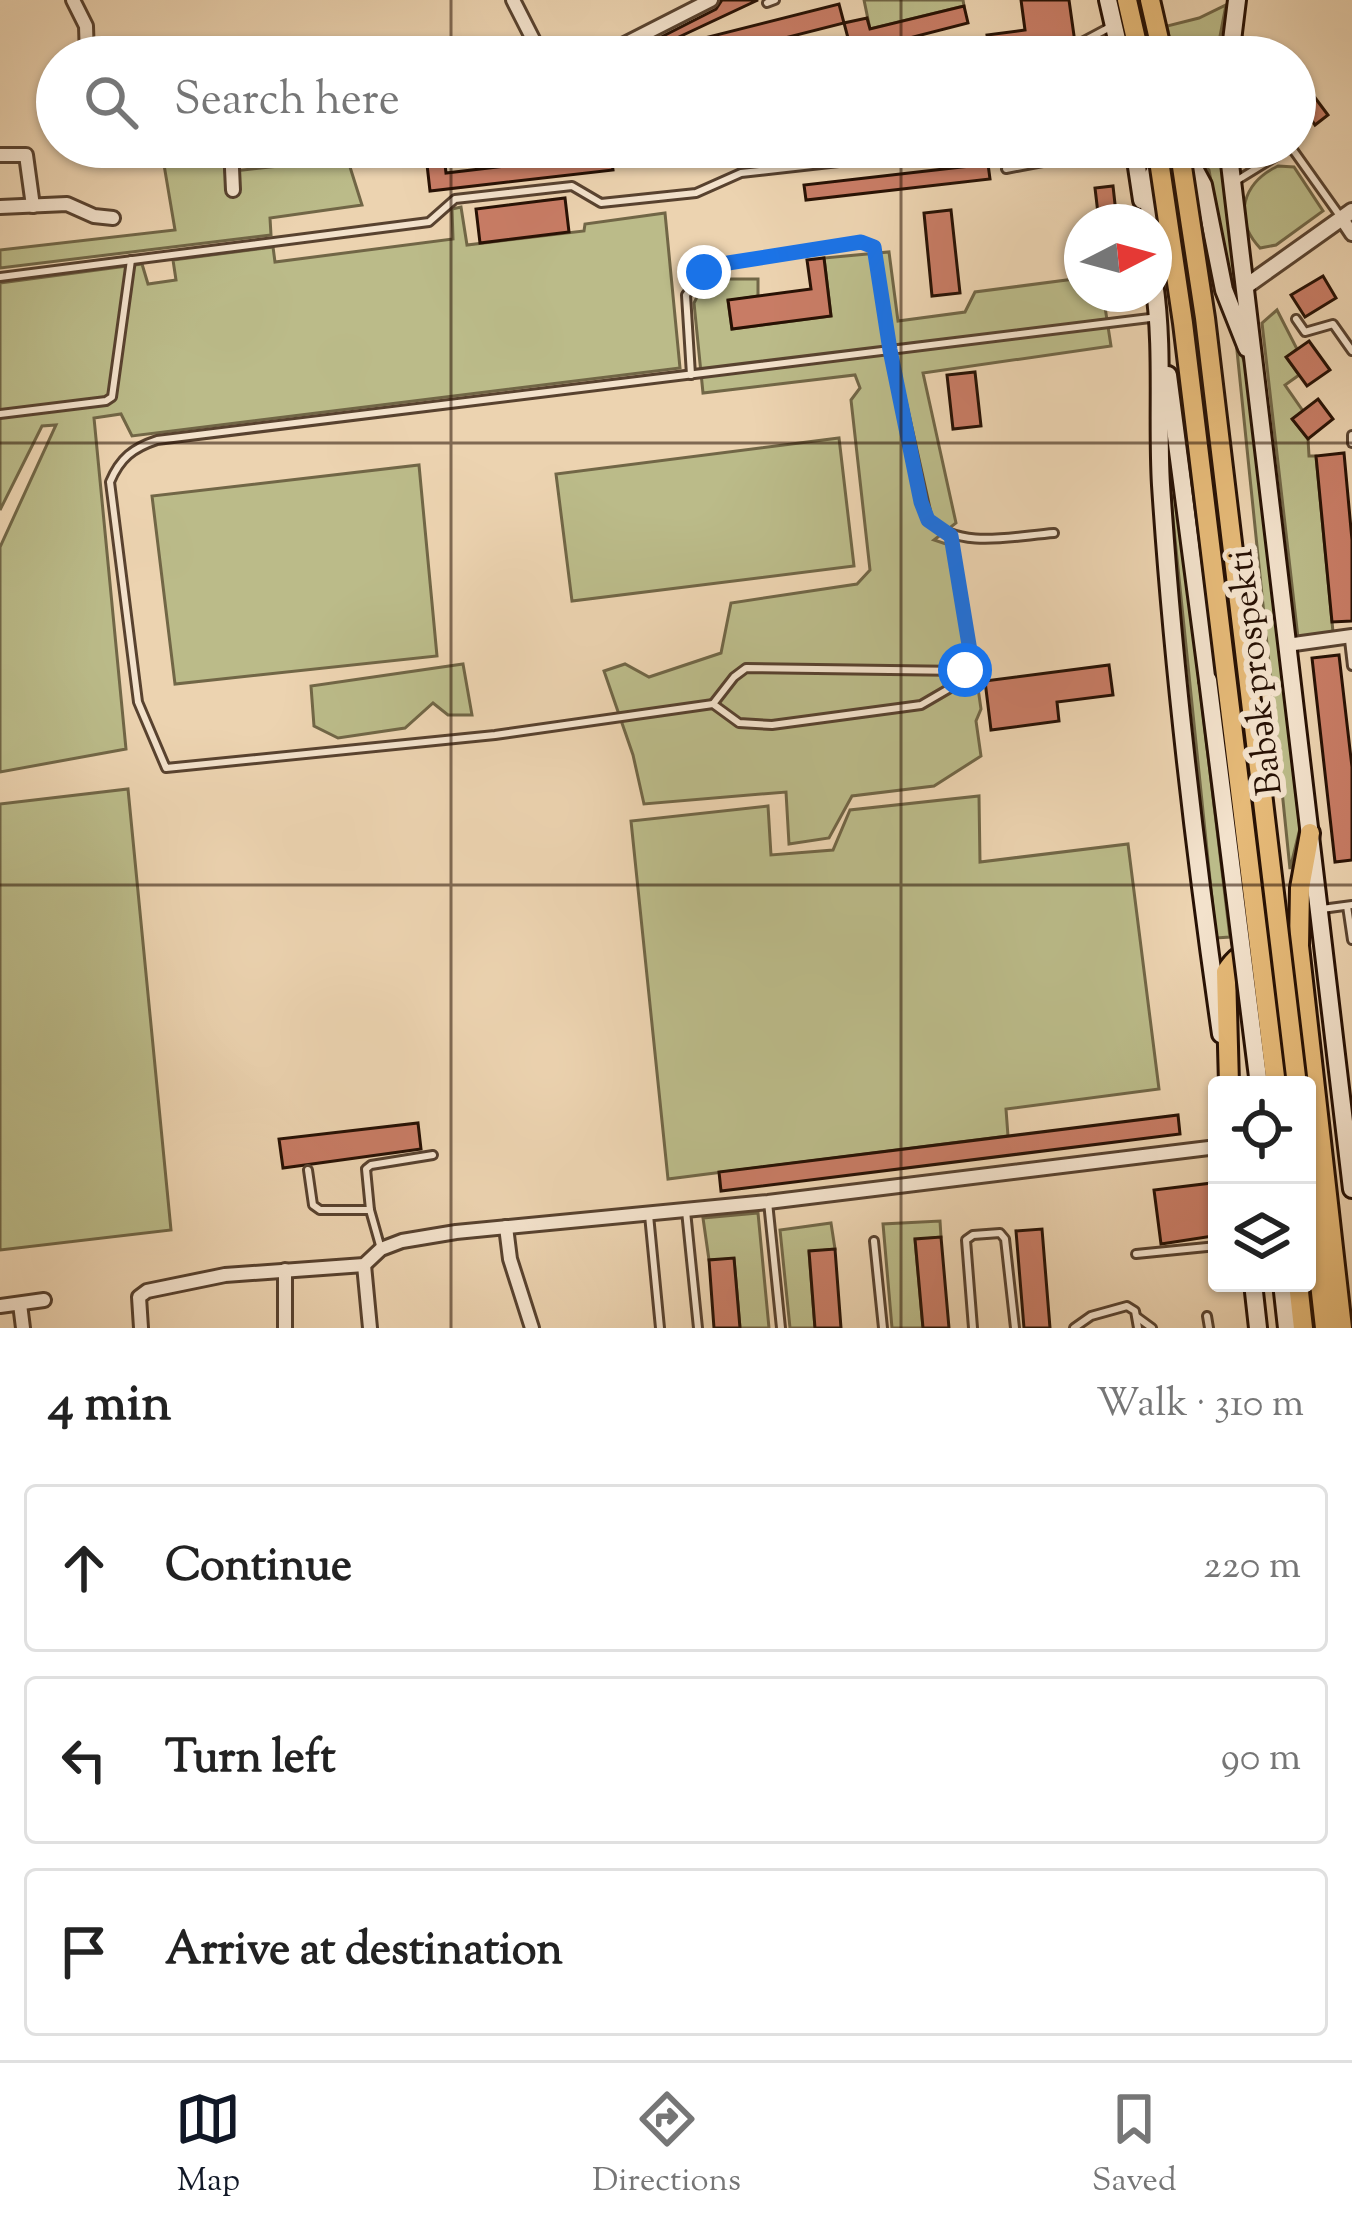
<!DOCTYPE html>
<meta charset="utf-8">
<style>
body{margin:0;font-family:"Sorts Mill Goudy",serif;background:#f2f2f2;color:#222}
.controls{position:absolute;right:36px;bottom:36px;display:grid;overflow:hidden;border-radius:12px;box-shadow:0 3px 9px #0004}
.controls button{width:108px;height:108px;display:grid;place-items:center;padding:0;border:0;border-bottom:3px solid #e0e0e0;background:#fff;color:#222;font:60px sans-serif}
.compass{position:absolute;left:1064px;top:204px;width:108px;height:108px;border-radius:50%;background:#fff;box-shadow:0 3px 9px #0004;rotate:84deg}
.stop{position:absolute;width:36px;height:36px;margin:-27px;border:9px solid #1a73e8;border-radius:50%;background:#fff}
.stop.end{background:#1a73e8;border-color:#fff;box-shadow:0 3px 12px #0008}
.list{margin:0;padding:0;list-style:none}
h2{display:flex;justify-content:space-between;align-items:center;height:156px;margin:0;padding:0 48px;font-size:51px}
h2 small{font-size:39px;font-weight:400;color:#767676}
.list li{display:grid;grid-template-columns:78px 1fr auto;gap:36px;align-items:center;box-sizing:border-box;height:168px;margin:0 24px 24px;padding:0 24px;border:3px solid #e0e0e0;border-radius:12px}
.list b{display:block;font-size:45px;white-space:nowrap}
.list em{font-size:39px;font-style:normal;color:#767676}
.icon{flex:none;width:66px;height:66px;fill:none;stroke:currentColor;stroke-width:2;stroke-linecap:round;stroke-linejoin:round}
.map{position:relative;flex:none;width:1352px;height:1328px;overflow:hidden}
.search{position:absolute;background:#fff;box-shadow:0 3px 9px #0004;left:36px;right:36px;top:36px;height:132px;display:flex;align-items:center;gap:30px;box-sizing:border-box;padding:0 42px;border-radius:66px;color:#767676;font-size:45px}
.sheet{height:732px;background:#fff}
nav{display:flex;justify-content:space-around;align-items:center;box-sizing:border-box;height:168px;border-top:3px solid #e0e0e0;background:#fff;font-size:33px;color:#767676}
nav a{display:grid;justify-items:center;gap:6px}
nav .on{color:#111827}
.map>svg:first-child{display:block}
</style>
<div class="map">
<svg width="1352" height="1328" viewBox="0 0 1352 1328">
<rect width="100%" height="100%" fill="#ecd3b0"/>
<filter id="stains"><feTurbulence type="fractalNoise" baseFrequency=".00167" numOctaves="4"/><feColorMatrix values="0 0 0 0 .2 0 0 0 0 .09 0 0 0 0 .02 0 0 0 .5 -.17"/></filter>
<radialGradient id="worn" r=".72"><stop offset=".6" stop-color="#630" stop-opacity="0"/><stop offset="1" stop-color="#630" stop-opacity=".3"/></radialGradient>
<g fill="#bbbb89" stroke="#716646" stroke-width="3">
<polygon points="864,0 963,0 964,6 870,29"/>
<polygon points="1226,5 1216,57 1173,57 1167,26 1199,18"/>
<polygon points="782,39 787,57 710,57"/>
<polygon points="161,147 222,147 225,172 343,159 350,167 362,205 270,218 271,235 0,268 0,250 175,230"/>
<polygon points="680,147 781,147 682,158"/>
<polygon points="1194,147 1220,147 1238,301 1227,274 1209,170 1196,159"/>
<path d="M1278 166 1294 167 1323 211 1276 245 1260 248C1231 217 1244 182 1278 166Z"/>
<polygon points="461,207 467,245 584,231 585,224 665,213 680,368 132,436 121,414 94,418 126,749 0,772 0,547 56,425 42,426 0,510 0,283 142,264 148,284 176,280 173,260 273,247 275,262 453,239 452,209"/>
<polygon points="889,252 898,321 965,312 975,292 1082,278 1082,294 1103,294 1111,346 923,373 956,523 934,540 958,548 981,709 976,721 981,756 934,786 852,796 829,838 789,844 786,792 644,804 633,755 604,671 625,664 649,677 721,653 731,603 857,584 870,570 851,400 860,388 855,375 703,393 694,303 706,279 758,279 758,296 728,301 732,329 831,316 824,258"/>
<polygon points="1277,310 1297,349 1287,357 1299,375 1285,385 1303,411 1293,420 1308,439 1309,456 1316,456 1333,632 1298,638 1262,323"/>
<polygon points="1236,341 1246,366 1300,828 1290,869"/>
<polygon points="839,438 854,566 572,601 556,474"/>
<polygon points="419,465 437,656 175,684 152,496"/>
<polygon points="1176,491 1230,937 1216,938 1171,500"/>
<polygon points="463,664 472,715 448,715 433,703 405,728 338,738 314,726 311,686"/>
<polygon points="128,789 171,1230 0,1250 0,804"/>
<polygon points="979,796 980,862 1128,844 1159,1089 1006,1109 1008,1136 668,1179 631,821 768,806 771,855 833,850 850,810"/>
<polygon points="758,1213 769,1328 740,1328 734,1259 709,1260 703,1218"/>
<polygon points="940,1221 941,1237 915,1240 923,1328 892,1328 883,1224"/>
<polygon points="831,1223 835,1249 809,1252 815,1328 790,1328 780,1230"/>
</g>
<g fill="#c87c65" stroke="#271104" stroke-width="3">
<polygon points="722,0 758,0 679,37 681,44 839,4 844,23 710,57 670,57 667,45 642,57 622,57 716,9"/>
<polygon points="1021,0 1069,0 1077,57 990,57 987,35 1025,30"/>
<polygon points="964,6 968,23 913,37 918,57 853,57 844,23 867,18 870,29"/>
<polygon points="1310,91 1328,115 1315,125 1311,119 1295,132 1295,111 1302,106 1298,101"/>
<polygon points="425,147 443,147 446,173 593,156 592,147 610,147 613,170 430,191"/>
<polygon points="988,164 990,179 806,200 804,185"/>
<polygon points="1113,186 1117,222 1099,222 1095,188"/>
<polygon points="565,198 569,232 480,243 476,209"/>
<polygon points="951,210 960,293 932,296 924,213"/>
<polygon points="824,258 831,316 732,329 728,300 811,289 807,260"/>
<polygon points="1323,276 1336,298 1305,317 1291,295"/>
<polygon points="1309,341 1330,370 1307,386 1286,357"/>
<polygon points="975,372 981,426 953,429 947,375"/>
<polygon points="1318,399 1333,419 1308,439 1292,419"/>
<polygon points="1344,453 1352,540 1352,621 1332,622 1316,456"/>
<polygon points="1339,655 1352,767 1352,860 1335,862 1312,658"/>
<polygon points="1109,665 1113,695 1057,702 1059,721 991,730 985,681"/>
<polygon points="1178,1115 1180,1134 721,1191 719,1172"/>
<polygon points="418,1123 421,1149 283,1168 279,1139"/>
<polygon points="1212,1183 1217,1218 1210,1218 1213,1236 1161,1244 1154,1190"/>
<polygon points="1042,1229 1050,1328 1024,1328 1016,1231"/>
<polygon points="941,1237 949,1328 923,1328 915,1239"/>
<polygon points="835,1249 841,1328 815,1328 809,1251"/>
<polygon points="734,1258 740,1328 714,1328 709,1260"/>
</g>
<g fill="none" stroke-linecap="round" stroke-linejoin="round">
<g stroke="#58422f" stroke-width="12">
<g id="service">
<polyline points="767,3 775,0"/>
<polyline points="1238,38 1246,57"/>
<polyline points="1082,42 1112,26"/>
<polyline points="461,162 560,151 567,147"/>
<polyline points="1006,169 1048,161 1052,147"/>
<polyline points="1236,181 1291,147 1340,216"/>
<polyline points="0,277 429,222 455,199 572,186 601,203 696,193 741,173 972,147"/>
<polyline points="1296,319 1305,332 1333,324 1352,351"/>
<path d="M691 375 686 295 704 272 727 263 861 242 874 246 890 350 928 520C961 550 1013 536 1054 533"/>
<polyline points="0,414 106,401 112,397 131,260"/>
<polyline points="1352,435 1352,443"/>
<path d="M951 535 971 657 957 684 921 705 772 725 739 723 713 704 495 735 166 768 138 702 110 482C120 458 133 448 157 440L1158 317"/>
<polyline points="1349,640 1352,666"/>
<polyline points="713,704 734,677 746,668 963,671"/>
<polyline points="1347,906 1352,940"/>
<polyline points="1322,909 1352,905"/>
<polyline points="308,1170 313,1205 320,1210 370,1210 381,1249"/>
<polyline points="768,1202 781,1328"/>
<polyline points="370,1210 366,1169 371,1165 433,1155"/>
<polyline points="686,1211 698,1328"/>
<polyline points="649,1215 660,1328"/>
<polyline points="874,1241 883,1328"/>
<polyline points="1136,1254 1217,1246"/>
<polyline points="1207,1316 1209,1328"/>
<polyline points="1137,1317 1152,1328"/>
<polyline points="973,1328 966,1240 973,1235 1000,1233 1005,1239 1015,1328"/>
<polyline points="1074,1328 1091,1316 1127,1306 1135,1311 1138,1328"/>
</g>
</g>
<g stroke="#58422f" stroke-width="18">
<g id="minor">
<polyline points="73,0 86,26 87,57"/>
<polyline points="513,0 542,57"/>
<polyline points="214,53 214,57"/>
<polyline points="599,57 711,0"/>
<polyline points="231,147 233,190"/>
<polyline points="288,147 290,156"/>
<polyline points="0,155 26,155 33,206"/>
<polyline points="0,207 67,204 94,216 113,218"/>
<polyline points="1342,219 1352,234"/>
<polyline points="1287,645 1352,636"/>
<polyline points="506,1227 510,1259 532,1328"/>
<polyline points="364,1265 370,1328"/>
<polyline points="285,1270 285,1328"/>
<polyline points="20,1304 23,1328"/>
<polyline points="0,1306 44,1300"/>
<polyline points="141,1328 139,1297 147,1291 225,1275 364,1265 381,1249 402,1241 456,1232 768,1202 1217,1147"/>
</g>
</g>
<g stroke="#58422f" stroke-width="20">
<polyline id="tertiary" points="1245,287 1352,211"/>
</g>
<g stroke="#271104" stroke-width="22">
<g id="secondary">
<polyline points="1108,0 1121,57"/>
<polyline points="1230,57 1237,0"/>
<polyline points="1134,147 1142,200"/>
<polyline points="1228,147 1352,1189"/>
<polyline points="1150,222 1148,184 1155,171 1180,163 1196,172 1203,185 1224,290 1247,348"/>
<path d="M1154 282C1164 349 1157 417 1161 485 1173 667 1195 853 1221 1034"/>
<polyline points="1168,375 1208,680"/>
<polyline points="1253,1283 1258,1328"/>
<polyline points="1282,1283 1287,1328"/>
</g>
</g>
<g stroke="#271104" stroke-width="24">
<g id="primary">
<polyline points="1127,0 1140,57"/>
<polyline points="1150,0 1163,57"/>
<polyline points="1310,833 1300,888 1299,946 1342,1328"/>
<path d="M1229 1084 1226 972C1242 946 1268 941 1291 960"/>
<polyline points="1307,1168 1325,1328"/>
<polyline points="1298,1283 1303,1328"/>
</g>
</g>
<use href="#service" stroke="#f3e2cc" stroke-width="6"/>
<use href="#minor" stroke="#f3e2cc" stroke-width="12"/>
<use href="#tertiary" stroke="#f3e2cc" stroke-width="14"/>
<use href="#secondary" stroke="#f3e2cc" stroke-width="16"/>
<use href="#primary" stroke="#e6ba78" stroke-width="18"/>
<g stroke="#271104" stroke-width="22" stroke-linecap="butt">
<polyline id="secondary-bridge" points="1208,680 1259,1085"/>
</g>
<g stroke="#271104" stroke-width="24" stroke-linecap="butt">
<g id="primary-bridge">
<polyline points="1157,147 1183,323 1276,1085"/>
<polyline points="1179,147 1205,318 1297,1085"/>
</g>
</g>
<use href="#secondary-bridge" stroke="#f3e2cc" stroke-width="16"/>
<use href="#primary-bridge" stroke="#e6ba78" stroke-width="18"/>
</g>
<g fill="none" stroke-linecap="round" stroke-linejoin="round">
<polyline stroke="#1a73e8" stroke-width="15" points="704,272 728,263 861,242 874,247 890,350 921,502 928,520 951,536 971,657 965,670"/>
</g>
<path fill="none" stroke="#271104" stroke-width="3" stroke-opacity="0.55" d="M451 0V57M901 0V57M451 147V1328M901 147V1328M0 443H1352M0 885H1352"/>
<g text-anchor="middle" dominant-baseline="central" stroke-width="12" stroke-linejoin="round" paint-order="stroke">
<g font-size="36" fill="#271104" stroke="#f3e2cc">
<text transform="translate(1257 672) rotate(-97)">Babək prospekti</text>
</g>
</g>
<rect width="100%" height="100%" filter="url(#stains)"/>
<rect width="100%" height="100%" fill="url(#worn)"/>
</svg>
<div class="controls">
<button><svg class="icon" aria-label="locate" viewBox="0 0 24 24"><circle cx="12" cy="12" r="6"/><path d="M12 2v4M12 18v4M2 12h4M18 12h4"/></svg></button>
<button><svg class="icon" aria-label="layers" viewBox="0 0 24 24"><path d="M12 4l9 5-9 5-9-5zM3 14l9 5 9-5"/></svg></button>
</div>
<svg class="compass" viewBox="-18 -18 36 36"><path d="M0-13l5 13h-10z" fill="#e53935"/><path d="M0 13l5-13h-10z" fill="#767676"/></svg>
<div class="stop" style="left:965px;top:670px"></div>
<div class="stop end" style="left:704px;top:272px"></div>
<div class="search"><svg class="icon" aria-label="search" viewBox="0 0 24 24"><circle cx="10" cy="10" r="6"/><path d="M15 15l6 6"/></svg>Search here</div>
</div>
<section class="sheet">
<h2>4 min<small>Walk · 310 m</small></h2>
<ul class="list">
<li><svg class="icon" aria-label="ahead" viewBox="0 0 24 24"><path d="M12 20V5M6 11l6-6 6 6"/></svg><div><b>Continue</b></div><em>220 m</em></li>
<li><svg class="icon" aria-label="left" viewBox="0 0 24 24"><path d="M17 20v-9H6M10 6l-5 5 5 5"/></svg><div><b>Turn left</b></div><em>90 m</em></li>
<li><svg class="icon" aria-label="arrive" viewBox="0 0 24 24"><path d="M6 21V4h12l-3 4 3 4H6"/></svg><div><b>Arrive at destination</b></div></li>
</ul>
</section>
<nav>
<a class="on"><svg class="icon" aria-label="map" viewBox="0 0 24 24"><path d="M3 6l6-2 6 2 6-2v14l-6 2-6-2-6 2zM9 4v14M15 6v14"/></svg>Map</a>
<a><svg class="icon" aria-label="directions" viewBox="0 0 24 24"><path d="M12 3l9 9-9 9-9-9zM9 14v-3h6M13 9l2 2-2 2"/></svg>Directions</a>
<a><svg class="icon" aria-label="saved" viewBox="0 0 24 24"><path d="M7 4h10v16l-5-4-5 4z"/></svg>Saved</a>
</nav>
